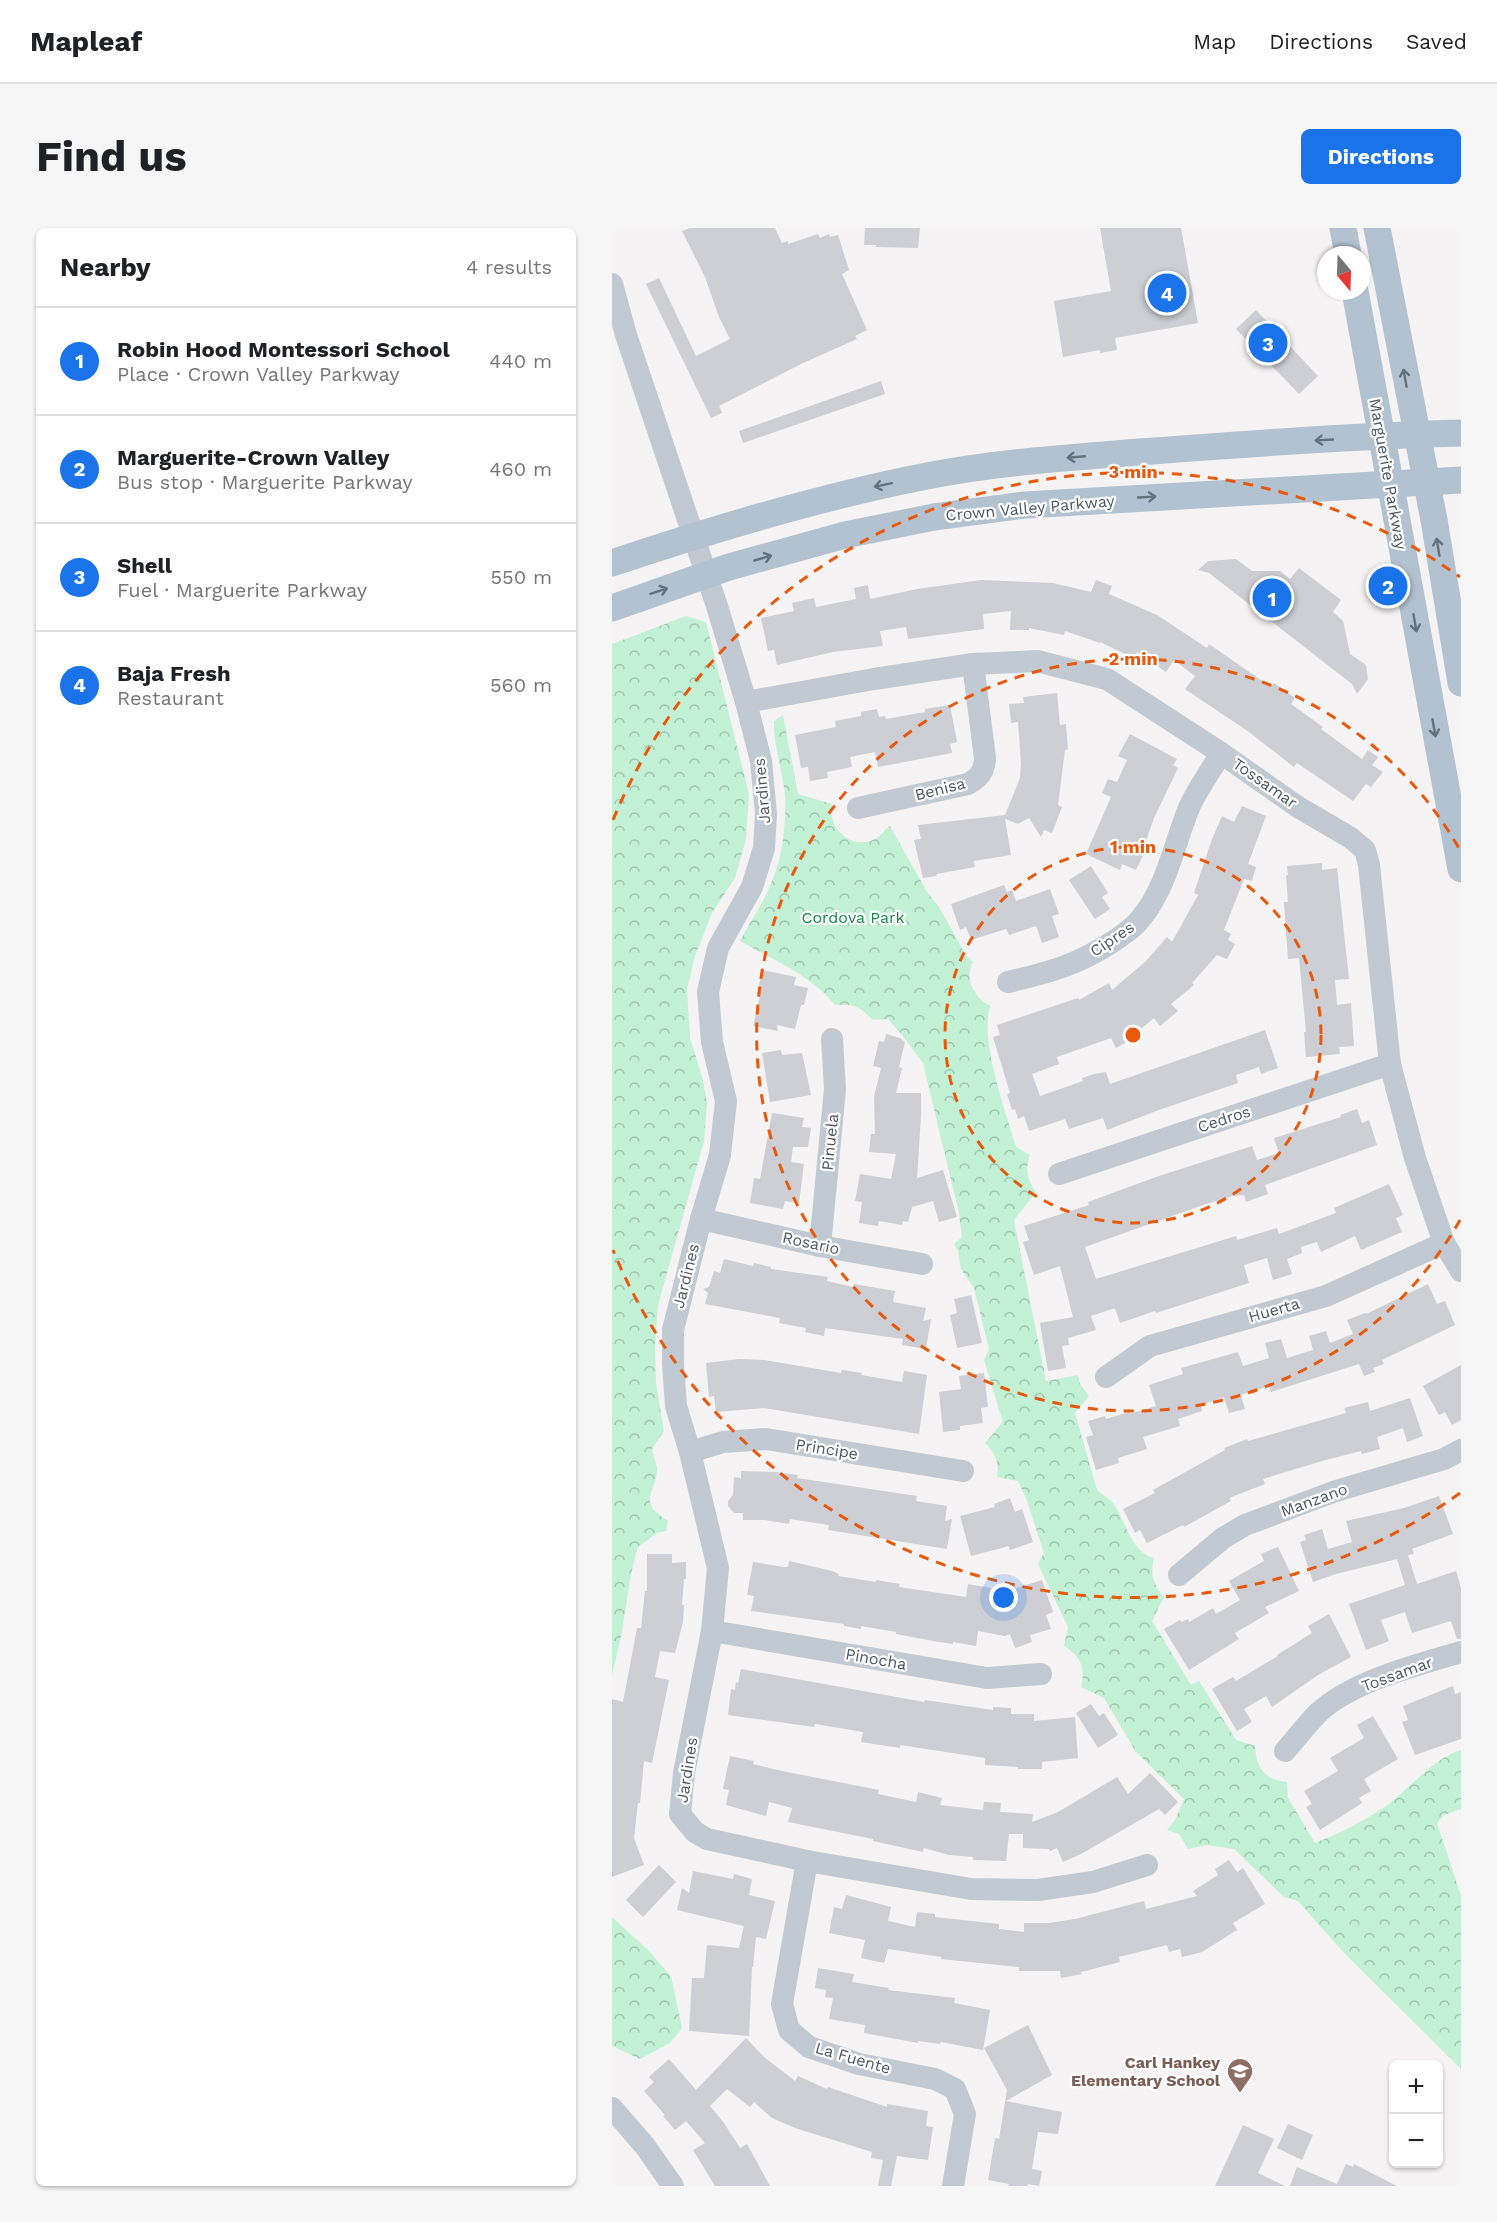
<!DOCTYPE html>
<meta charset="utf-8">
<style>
body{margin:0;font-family:"Work Sans",sans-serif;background:#f6f6f6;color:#202124}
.controls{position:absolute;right:18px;bottom:18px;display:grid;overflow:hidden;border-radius:9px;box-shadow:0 2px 4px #0004}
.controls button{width:54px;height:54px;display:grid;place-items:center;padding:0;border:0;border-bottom:2px solid #e0e0e0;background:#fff;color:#202124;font:30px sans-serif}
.compass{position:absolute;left:705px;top:18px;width:54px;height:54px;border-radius:50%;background:#fff;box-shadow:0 2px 4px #0004;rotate:161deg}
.you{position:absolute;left:392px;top:1370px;width:21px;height:21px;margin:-15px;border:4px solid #fff;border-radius:50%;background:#1a73e8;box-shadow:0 0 0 9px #1a73e833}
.badge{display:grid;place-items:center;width:39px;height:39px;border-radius:50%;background:#1a73e8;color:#fff;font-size:20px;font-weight:700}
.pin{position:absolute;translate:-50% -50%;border:3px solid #fff;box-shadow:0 2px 6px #0006}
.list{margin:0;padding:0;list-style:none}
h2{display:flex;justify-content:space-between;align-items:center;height:78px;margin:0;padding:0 24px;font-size:26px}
h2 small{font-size:20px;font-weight:400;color:#757577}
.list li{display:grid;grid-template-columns:39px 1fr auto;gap:18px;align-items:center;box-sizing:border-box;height:108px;padding:0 24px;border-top:2px solid #e0e0e0}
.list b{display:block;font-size:22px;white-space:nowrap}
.list p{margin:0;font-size:20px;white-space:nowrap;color:#757577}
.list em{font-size:20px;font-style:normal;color:#757577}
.map{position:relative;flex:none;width:849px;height:1958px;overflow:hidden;border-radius:9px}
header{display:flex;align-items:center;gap:36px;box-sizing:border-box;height:84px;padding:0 30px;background:#fff;border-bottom:2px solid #e0e0e0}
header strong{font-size:28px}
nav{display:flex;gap:33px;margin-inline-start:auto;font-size:21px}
.intro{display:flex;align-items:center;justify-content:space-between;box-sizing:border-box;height:144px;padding:0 36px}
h1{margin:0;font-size:42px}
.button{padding:15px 27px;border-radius:9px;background:#1a73e8;color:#fff;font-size:21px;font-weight:700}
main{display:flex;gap:36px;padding:0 36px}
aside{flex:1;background:#fff;border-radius:9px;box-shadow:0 2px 4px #0004}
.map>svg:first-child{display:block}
</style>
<header>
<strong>Mapleaf</strong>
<nav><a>Map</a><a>Directions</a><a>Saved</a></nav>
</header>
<div class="intro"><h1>Find us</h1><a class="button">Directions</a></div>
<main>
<aside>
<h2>Nearby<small>4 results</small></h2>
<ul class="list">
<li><span class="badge">1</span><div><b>Robin Hood Montessori School</b><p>Place · Crown Valley Parkway</p></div><em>440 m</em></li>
<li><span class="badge">2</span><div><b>Marguerite-Crown Valley</b><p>Bus stop · Marguerite Parkway</p></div><em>460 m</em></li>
<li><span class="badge">3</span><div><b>Shell</b><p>Fuel · Marguerite Parkway</p></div><em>550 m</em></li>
<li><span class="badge">4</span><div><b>Baja Fresh</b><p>Restaurant</p></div><em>560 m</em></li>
</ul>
</aside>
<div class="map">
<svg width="849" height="1958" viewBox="0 0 849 1958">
<defs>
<pattern id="forest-crowns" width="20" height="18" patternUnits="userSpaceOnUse" patternTransform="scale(1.5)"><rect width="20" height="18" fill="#c3f1d5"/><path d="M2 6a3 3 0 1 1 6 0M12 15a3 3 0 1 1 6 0" fill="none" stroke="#a0c6b0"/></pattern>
</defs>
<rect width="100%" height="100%" fill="#f5f3f3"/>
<g fill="url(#forest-crowns)">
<path d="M74 388 94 394 137 566 134 611 123 650 100 685 83 728 75 761 78 810 91 852 95 875 92 913 46 1077 43 1118 44 1155 52 1203 40 1221C41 1227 44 1234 45 1240 45 1265 23 1273 56 1293L54 1303 45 1305 26 1319 19 1346 9 1409 0 1447V416Z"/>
<path d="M171 487 186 566 220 576C215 600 239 623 263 611 269 608 273 602 278 598L315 664 327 679 354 727 361 734C352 750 362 770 378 778 368 815 393 881 404 919L418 927C413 941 415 952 424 964L402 992 434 1153 466 1147 468 1156 477 1168 463 1185 485 1262C491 1267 499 1271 503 1278 514 1295 520 1325 542 1330 538 1347 541 1356 552 1369L540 1393 579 1457 587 1453 624 1512 643 1518C644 1540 653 1552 675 1554L676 1570 703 1615C729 1605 756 1591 778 1575 801 1557 821 1531 849 1522V1581L832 1587 825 1595 849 1668V1841L732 1725 686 1673 672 1669 622 1621 595 1617 576 1621 567 1606 555 1602 563 1592 572 1571 524 1524 492 1470 469 1459C474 1440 468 1427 452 1418L456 1399 426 1336 432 1325 414 1270 406 1253 385 1249C388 1235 383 1225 373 1215L391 1194 372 1132 377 1121 362 1060 349 1041 346 1023 342 1016 350 1009 347 985 311 835 290 807 276 791 261 792C247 778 243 776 223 777 199 747 161 732 128 713 137 695 149 679 157 660 170 632 174 601 173 570 173 550 158 506 163 492Z"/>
<polygon points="0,1689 35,1721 59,1748 70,1800 58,1815 28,1831 0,1818"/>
</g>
<g fill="#cdcfd5">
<polygon points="78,0 163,0 170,15 176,13 176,16 206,6 208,10 217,6 218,9 226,7 237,42 230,46 255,102 243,108 245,111 189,136 107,178 110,185 99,190 34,56 47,50 84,128 118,111 107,89 93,49 70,3"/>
<polygon points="253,0 308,0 306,20 264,19 264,17 252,17"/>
<polygon points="488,0 569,0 586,95 503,110 505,122 488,125 488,122 451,129 442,73 499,63"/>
<polygon points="644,82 706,148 687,166 624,101"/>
<polygon points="269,153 273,166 131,215 127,203"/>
<polygon points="624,331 640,343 668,343 678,351 687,340 729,372 721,384 731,393 738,426 754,437 756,451 745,466 740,456 597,345 586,342 596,333"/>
<polygon points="369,352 441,355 479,364 484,352 500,358 497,366 545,387 595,420 597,416 659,459 662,455 683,470 679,476 711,499 709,501 750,531 756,522 766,529 760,537 771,544 759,559 754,556 741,573 685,535 682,539 637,504 573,461 583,448 562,432 554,444 525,424 522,430 488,414 488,415 453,403 452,407 417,400 417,402 398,402 399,383 371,386 372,401 296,411 294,399 268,403 271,418 221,424 165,437 162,422 156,423 149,390 182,383 180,375 202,370 204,379 244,371 242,360 256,357 258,371 305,361"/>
<polygon points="445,465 448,497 454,496 456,521 453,522 446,577 450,579 440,605 432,602 429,609 417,590 406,596 393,591 399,627 362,633 363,639 324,646 325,648 311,650 302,612 309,611 306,597 393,587 408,550 409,535 406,494 399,495 397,476 412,475 411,469"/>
<polygon points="338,477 345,514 338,516 340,525 266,539 263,524 238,529 240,539 215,544 216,550 198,553 196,539 189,540 183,507 224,499 223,493 249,488 249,484 265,481 267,489 273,488 274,491 313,484 313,481"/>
<polygon points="518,506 565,531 561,537 566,540 542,590 530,624 532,625 524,642 510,636 508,642 474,626 499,569 490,565 496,551 505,554 515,532 506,528"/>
<polygon points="630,578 654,588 636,636 644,639 640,653 632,651 612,702 619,706 616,712 623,716 615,731 605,727 580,755 582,757 559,776 566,783 548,798 542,790 523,806 524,809 504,820 499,810 445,829 447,836 420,846 428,868 471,853 470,850 482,846 494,844 498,856 653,802 666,840 649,846 647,839 624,847 626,855 547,882 495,902 491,890 457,901 453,891 417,903 412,888 406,891 403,881 400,882 395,866 398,865 381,809 388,807 385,797 466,770 467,772 497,755 500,762 534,733 555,709 560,714 586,667 582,665 600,611 610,588 622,594"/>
<polygon points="710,635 710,642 725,640 737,751 723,752 725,777 739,775 742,818 727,819 728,826 694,829 692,804 694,804 687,730 676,731 672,674 676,674 674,647 676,647 675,638"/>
<polygon points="479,638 496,665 490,669 498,681 483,691 457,652"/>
<polygon points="392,657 395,664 400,662 404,673 438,661 447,686 440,688 447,709 430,715 424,698 397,707 394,701 359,712 354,699 348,702 339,676"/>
<polygon points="150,742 184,749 182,757 196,760 192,777 189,777 183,801 165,797 166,803 141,798 148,768 145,767"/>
<polygon points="274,806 288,810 293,814 287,839 290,840 284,865 309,865 309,888 305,950 331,942 345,989 327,994 321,973 300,979 296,994 291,993 290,997 267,993 266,998 247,995 250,974 243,973 248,946 279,951 284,926 257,924 259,906 263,906 262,869 269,840 261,838 267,813 272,814"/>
<polygon points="169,822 170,827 190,825 199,867 158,874 150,825"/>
<polygon points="745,881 750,895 757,892 765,917 653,957 656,966 634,974 632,967 621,968 591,977 473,1019 484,1051 624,1008 625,1012 665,1000 667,1006 724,985 722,980 777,956 791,987 784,990 790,1004 749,1022 743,1008 709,1024 705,1014 689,1019 690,1025 675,1031 680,1046 661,1052 655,1030 632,1037 637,1055 544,1085 543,1083 508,1095 503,1080 479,1088 484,1102 456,1110 457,1117 450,1118 454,1140 436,1143 428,1095 461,1089 448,1038 422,1047 411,1014 417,1012 412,998 477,977 476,974 544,949 640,918 645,932 667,925 662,910 729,889 728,887"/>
<polygon points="160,885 192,890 190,899 199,900 196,919 181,919 179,934 192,936 187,975 173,973 171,981 138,975 142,950 148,951"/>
<polygon points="112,1031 141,1038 142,1035 159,1039 159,1041 216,1049 215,1053 241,1059 242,1056 283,1063 281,1074 314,1080 311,1093 319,1091 314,1121 290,1117 291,1111 213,1100 212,1108 193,1104 194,1100 167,1095 168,1090 93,1076 96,1065 91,1061 97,1059 102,1043 108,1045"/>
<polygon points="816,1056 825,1076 833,1073 843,1097 770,1132 772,1136 761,1140 763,1144 752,1148 747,1136 659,1164 657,1158 629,1167 633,1181 617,1185 612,1169 589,1177 590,1183 566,1191 568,1198 531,1209 535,1221 506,1230 507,1235 484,1242 474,1209 481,1207 476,1193 493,1188 494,1191 517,1184 518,1186 544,1178 537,1157 571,1146 569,1140 626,1124 631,1138 657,1130 653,1115 669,1111 675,1130 701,1122 697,1108 714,1103 718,1115 741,1106 735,1092 753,1085 754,1086"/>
<polygon points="359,1067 370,1115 345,1120 338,1087 345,1085 342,1071"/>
<polygon points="127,1131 152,1132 229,1145 230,1142 250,1145 249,1147 290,1154 292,1143 315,1147 307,1206 152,1180 104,1184 102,1168 97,1169 94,1135"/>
<polygon points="849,1137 849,1192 840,1197 833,1184 827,1187 811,1158"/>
<polygon points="372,1145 376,1179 369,1180 371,1195 348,1198 348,1202 331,1204 327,1164 349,1161 347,1148"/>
<polygon points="798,1170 811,1208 795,1214 791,1200 765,1209 768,1221 750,1226 749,1223 710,1233 651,1251 653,1256 617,1270 619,1273 572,1299 571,1297 535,1315 528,1302 523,1305 511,1281 543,1265 541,1262 613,1222 612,1220 635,1211 636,1213 734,1185 732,1180 756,1174 758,1183"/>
<polygon points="129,1243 163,1244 186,1247 185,1250 305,1268 304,1273 335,1278 333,1293 340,1291 335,1321 216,1302 217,1297 178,1291 177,1296 153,1292 131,1292 131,1285 122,1285 116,1278 116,1273 121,1267 122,1249 129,1250"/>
<polygon points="827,1268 841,1306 800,1321 802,1326 796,1327 805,1356 844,1343 849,1360 849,1411 845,1411 839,1393 800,1405 793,1384 769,1392 777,1413 754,1422 737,1376 793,1357 785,1331 724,1346 701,1354 688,1314 694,1312 692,1307 710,1301 716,1321 740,1314 734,1293 792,1280"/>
<polygon points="398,1270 403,1284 410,1281 421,1314 398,1322 397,1318 359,1328 348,1288 383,1279 382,1276"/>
<polygon points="666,1319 687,1363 653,1379 657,1385 623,1405 627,1411 577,1442 552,1401 568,1392 570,1394 576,1391 577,1394 601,1380 604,1386 628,1372 617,1353 652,1333 649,1326"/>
<polygon points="35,1326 60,1326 60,1335 74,1334 74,1351 72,1351 70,1377 72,1377 71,1394 63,1425 48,1423 43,1449 57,1452 40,1535 32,1533 28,1575 26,1575 22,1610 32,1637 0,1649 0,1471 11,1474 25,1400 29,1400 33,1363 35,1363"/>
<polygon points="177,1333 220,1343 227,1346 226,1348 264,1354 264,1352 288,1356 287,1359 354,1369 356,1356 379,1360 377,1369 430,1352 441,1384 434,1387 439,1401 418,1407 420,1414 403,1420 398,1406 393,1408 366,1403 364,1418 341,1414 341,1416 327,1414 284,1406 284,1404 249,1398 249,1401 232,1398 232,1396 139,1383 142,1368 135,1367 141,1334 172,1339 176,1339"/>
<polygon points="717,1386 739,1429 706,1447 660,1479 654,1468 632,1481 640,1494 625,1503 600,1461 621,1449 624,1453 666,1428 665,1427 700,1405 696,1398"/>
<polygon points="129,1441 312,1474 313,1472 381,1482 381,1479 399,1480 399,1486 422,1486 422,1493 463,1489 466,1530 430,1534 430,1541 406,1541 406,1539 373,1537 373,1530 288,1517 288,1520 249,1514 251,1504 203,1496 202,1499 116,1487 119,1461 123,1462 124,1454 126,1455"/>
<polygon points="841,1458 843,1466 849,1464 849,1511 803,1527 790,1494 796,1492 791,1478"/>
<polygon points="479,1476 487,1488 492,1485 506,1507 486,1520 464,1485"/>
<polygon points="761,1488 786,1531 752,1551 759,1563 747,1570 750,1575 708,1602 694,1579 700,1576 692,1563 726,1543 718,1530 752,1510 745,1497"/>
<polygon points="118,1528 142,1533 141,1536 170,1543 267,1562 266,1566 304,1574 306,1564 330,1570 328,1577 371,1582 372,1574 389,1575 388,1584 421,1586 420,1594 446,1584 505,1549 516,1566 538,1545 566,1574 553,1587 547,1581 469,1626 451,1634 445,1620 438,1623 437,1621 411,1620 411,1606 397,1606 394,1633 361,1632 361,1629 337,1627 312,1620 311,1624 261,1613 261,1611 176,1594 180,1580 157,1574 154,1588 114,1577 117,1562 111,1561"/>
<polygon points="617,1632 625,1644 631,1640 653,1676 621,1695 625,1702 590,1724 570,1729 568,1721 557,1724 555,1717 507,1729 508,1734 469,1744 470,1746 449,1750 448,1743 407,1743 407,1739 329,1731 329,1729 276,1721 272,1735 249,1730 253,1712 217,1705 222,1679 230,1681 234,1667 279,1679 276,1693 303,1699 305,1684 323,1686 323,1689 387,1696 387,1701 412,1704 412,1695 437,1695 463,1691 532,1673 534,1681 585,1668 581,1663 606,1647 603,1641"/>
<polygon points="47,1637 64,1654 31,1689 14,1672"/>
<polygon points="81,1643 121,1651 122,1646 140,1651 137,1667 163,1673 154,1711 144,1709 141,1739 140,1739 137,1808 77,1803 80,1750 92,1750 95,1717 127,1720 132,1698 65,1682 70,1660 77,1665"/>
<polygon points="206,1740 242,1746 240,1754 277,1760 276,1762 343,1770 342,1775 378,1782 371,1822 329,1814 328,1816 306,1813 306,1815 252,1805 253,1797 217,1791 221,1770 213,1769 214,1762 203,1760"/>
<polygon points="416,1797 440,1847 394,1873 450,1884 446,1906 426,1904 420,1941 430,1943 427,1958 416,1956 415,1958 396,1958 397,1956 376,1952 383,1910 387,1911 395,1862 372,1820"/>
<polygon points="134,1810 152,1829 183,1853 186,1848 215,1861 216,1859 275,1879 275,1876 316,1883 314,1898 321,1899 316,1932 285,1928 279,1958 266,1958 271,1932 259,1930 260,1924 183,1900 160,1890 142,1874 138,1879 115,1861 98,1878 112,1895 128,1920 135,1916 158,1958 103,1958 81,1922 93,1915 74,1893 63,1902 51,1888 53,1887 32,1863 42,1854 37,1849 57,1831 84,1862"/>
<polygon points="676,1896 701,1907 690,1932 665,1920"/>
<polygon points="631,1897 662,1911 646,1945 673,1958 603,1958"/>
<polygon points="734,1936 741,1939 742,1936 785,1958 678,1958 685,1939 725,1956"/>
</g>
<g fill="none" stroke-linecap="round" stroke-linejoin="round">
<g stroke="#c1cad2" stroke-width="22">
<polyline points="0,56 14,107 105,378 134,474 149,533 154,586 152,620 140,659 106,720 96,764 100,814 114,873 108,927 89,991 61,1102 61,1136 64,1178 78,1224 106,1340 100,1403 72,1545 68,1586 83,1604 95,1611 195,1633 359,1661 426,1662 481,1654 535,1637"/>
<polyline points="134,474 262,451 361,436 425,433 495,451 609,525 686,579 739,610 753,622 757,637 778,836 803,930 832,1015 849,1043"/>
<path d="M246 580 356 556C368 549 372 544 373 530L361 436"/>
<path d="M396 754C439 744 465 737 502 713 512 706 523 699 530 689 555 658 562 616 577 580 585 561 599 543 609 525"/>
<polyline points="447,946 778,836"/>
<polyline points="89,991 208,1018 310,1036"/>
<polyline points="208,1018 223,861 220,811"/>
<polyline points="494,1149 538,1118 714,1068 832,1015"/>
<polyline points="78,1224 111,1214 154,1211 351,1243"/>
<polyline points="567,1347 611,1310 633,1297 724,1263 832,1231 849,1222"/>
<polyline points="100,1403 375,1450 429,1446"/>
<path d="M673 1523C684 1511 694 1497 706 1485 740 1453 805 1437 849 1424"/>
<polyline points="195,1633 170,1776 177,1802 197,1819 247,1836 323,1851 343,1861 353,1886 341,1958"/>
<polyline points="0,1880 33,1918 61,1958"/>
</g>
<g stroke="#b3c2d1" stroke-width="27">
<polyline points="731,0 736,27"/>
<polyline points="765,0 822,292 849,455"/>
<polyline points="743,63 849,641"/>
<path d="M0 335C104 300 207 269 315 248 385 234 456 230 527 224 634 216 742 208 849 205"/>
<polyline points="0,380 117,339 233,307 322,289 413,277 849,252"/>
</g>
</g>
<defs><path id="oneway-shaft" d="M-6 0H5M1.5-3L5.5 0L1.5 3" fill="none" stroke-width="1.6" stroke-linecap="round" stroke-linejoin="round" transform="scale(1.5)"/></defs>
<g stroke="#64717d">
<use href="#oneway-shaft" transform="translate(793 150) rotate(-100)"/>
<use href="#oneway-shaft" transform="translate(712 212) rotate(177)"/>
<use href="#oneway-shaft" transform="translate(464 229) rotate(175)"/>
<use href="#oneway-shaft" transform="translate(271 257) rotate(168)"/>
<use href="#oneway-shaft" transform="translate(535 269) rotate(-3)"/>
<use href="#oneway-shaft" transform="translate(826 319) rotate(-99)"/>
<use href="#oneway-shaft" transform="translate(151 330) rotate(-16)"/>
<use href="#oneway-shaft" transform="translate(47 363) rotate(-19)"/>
<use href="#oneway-shaft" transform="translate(803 395) rotate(80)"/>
<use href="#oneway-shaft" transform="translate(822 500) rotate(80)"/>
</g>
<g fill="none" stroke="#e8590c" stroke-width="3" stroke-dasharray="10 8">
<circle cx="521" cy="807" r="188"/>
<path d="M848 992A376 376 0 1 1 848 622"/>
<path d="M848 1265A563 563 0 0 1 1 1022M1 592A563 563 0 0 1 848 349"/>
</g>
<defs>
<g id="school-pin" transform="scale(1.35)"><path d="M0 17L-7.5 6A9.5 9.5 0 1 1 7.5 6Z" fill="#8d6e63" stroke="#fff"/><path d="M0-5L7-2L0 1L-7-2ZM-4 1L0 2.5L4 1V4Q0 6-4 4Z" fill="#fff"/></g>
</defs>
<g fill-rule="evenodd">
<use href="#school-pin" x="628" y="1843"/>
</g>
<g text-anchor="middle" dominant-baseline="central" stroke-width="4.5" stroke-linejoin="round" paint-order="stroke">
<g font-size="16" fill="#4a5661" stroke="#fff">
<text transform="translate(776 246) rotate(80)">Marguerite Parkway</text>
<text transform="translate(418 280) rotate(-5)">Crown Valley Parkway</text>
<text transform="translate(653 555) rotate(35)">Tossamar</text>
<text transform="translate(328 561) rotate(-14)">Benisa</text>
<text transform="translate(150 563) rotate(-95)">Jardines</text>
<text transform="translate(500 711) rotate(-34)">Cipres</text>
<text transform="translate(612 891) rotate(-18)">Cedros</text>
<text transform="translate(218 914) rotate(-84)">Pinuela</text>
<text transform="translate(199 1015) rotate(12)">Rosario</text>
<text transform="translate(74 1048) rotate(-76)">Jardines</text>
<text transform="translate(662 1082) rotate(-16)">Huerta</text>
<text transform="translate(215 1221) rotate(9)">Principe</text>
<text transform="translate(702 1272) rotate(-20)">Manzano</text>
<text transform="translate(264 1431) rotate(10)">Pinocha</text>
<text transform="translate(785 1446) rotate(-20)">Tossamar</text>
<text transform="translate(75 1542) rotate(-81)">Jardines</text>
<text transform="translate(241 1830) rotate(16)">La Fuente</text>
</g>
<g font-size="16" fill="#17864f" stroke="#fff">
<text x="241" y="689">Cordova Park</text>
</g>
<g font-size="16" font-weight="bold" fill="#785e54" stroke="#fff" text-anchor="end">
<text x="608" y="1834">Carl Hankey<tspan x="608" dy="18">Elementary School</tspan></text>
</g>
</g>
<circle cx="521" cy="807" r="9" fill="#e8590c" stroke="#fff" stroke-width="3"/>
<g font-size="18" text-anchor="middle" font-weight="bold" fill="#e8590c" stroke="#fff" stroke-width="4.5" stroke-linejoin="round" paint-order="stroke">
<text x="521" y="250">3 min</text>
<text x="521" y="437">2 min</text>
<text x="521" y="625">1 min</text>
</g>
</svg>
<div class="controls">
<button>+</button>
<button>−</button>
</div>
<svg class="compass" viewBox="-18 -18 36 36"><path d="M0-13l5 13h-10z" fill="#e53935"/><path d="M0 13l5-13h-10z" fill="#757577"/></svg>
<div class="you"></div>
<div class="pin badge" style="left:660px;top:370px">1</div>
<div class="pin badge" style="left:776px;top:358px">2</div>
<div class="pin badge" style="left:656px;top:115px">3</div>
<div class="pin badge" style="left:555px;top:65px">4</div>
</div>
</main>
